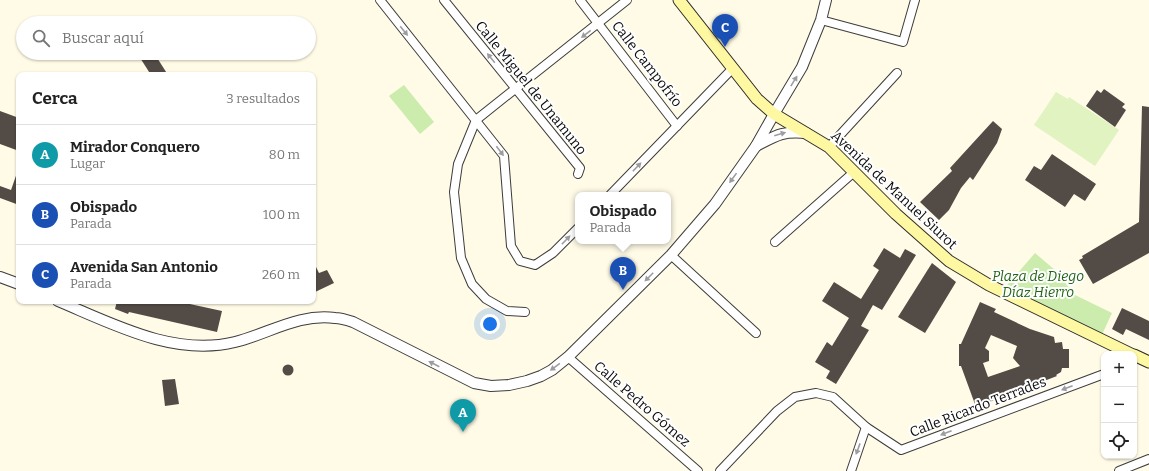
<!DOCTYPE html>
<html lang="es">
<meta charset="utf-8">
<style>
body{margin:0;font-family:Bitter,serif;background:#f2f2f2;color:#222}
.controls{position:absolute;right:12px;bottom:12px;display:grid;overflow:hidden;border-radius:8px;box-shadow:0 1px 3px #0004}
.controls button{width:36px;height:36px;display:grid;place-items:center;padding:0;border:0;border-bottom:1px solid #e0e0e0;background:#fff;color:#222;font:20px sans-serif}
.you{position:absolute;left:490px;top:324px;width:14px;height:14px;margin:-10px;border:3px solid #fff;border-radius:50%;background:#1a73e8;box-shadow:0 0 0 6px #1a73e833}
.badge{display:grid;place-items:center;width:26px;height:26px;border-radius:50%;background:#c5171a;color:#fff;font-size:13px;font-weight:700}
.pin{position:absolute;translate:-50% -33px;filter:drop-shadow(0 1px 2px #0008)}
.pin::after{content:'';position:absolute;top:21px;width:14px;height:12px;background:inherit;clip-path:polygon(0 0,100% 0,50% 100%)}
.popup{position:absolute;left:575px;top:192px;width:96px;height:52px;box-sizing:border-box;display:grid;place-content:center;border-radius:8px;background:#fff;filter:drop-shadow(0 1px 3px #0005);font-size:13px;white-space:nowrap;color:#767676}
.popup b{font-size:15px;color:#222}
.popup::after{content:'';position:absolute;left:50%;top:100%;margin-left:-8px;border:8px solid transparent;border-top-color:#fff}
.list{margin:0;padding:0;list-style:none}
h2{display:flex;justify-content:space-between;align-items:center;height:52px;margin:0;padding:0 16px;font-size:17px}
h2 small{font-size:13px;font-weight:400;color:#767676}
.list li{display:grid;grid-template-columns:26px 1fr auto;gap:12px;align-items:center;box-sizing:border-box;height:60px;padding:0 16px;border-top:1px solid #e0e0e0}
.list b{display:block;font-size:15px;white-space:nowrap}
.list p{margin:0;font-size:13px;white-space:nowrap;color:#767676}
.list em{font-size:13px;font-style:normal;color:#767676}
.icon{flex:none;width:22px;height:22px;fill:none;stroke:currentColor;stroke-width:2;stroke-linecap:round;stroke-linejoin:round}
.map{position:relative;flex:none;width:1149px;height:471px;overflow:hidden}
.search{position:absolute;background:#fff;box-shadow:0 1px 3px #0004;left:16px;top:16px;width:300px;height:44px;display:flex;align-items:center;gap:10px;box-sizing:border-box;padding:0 14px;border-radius:22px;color:#767676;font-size:15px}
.panel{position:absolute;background:#fff;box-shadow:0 1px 3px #0004;left:16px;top:72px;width:300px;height:232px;border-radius:8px}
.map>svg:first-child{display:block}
</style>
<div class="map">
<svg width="1149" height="471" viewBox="0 0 1149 471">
<rect width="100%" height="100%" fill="#fffbe7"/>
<g fill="#ccecad">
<polygon points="404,85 434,122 420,134 389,96"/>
<polygon points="1035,253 1055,270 1075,295 1112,313 1100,339 1002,291"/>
</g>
<polygon fill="#e0f3c0" points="1056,92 1068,99 1069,97 1119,130 1095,166 1034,125"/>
<g fill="#534b45" fill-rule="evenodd">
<polygon points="137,53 154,53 168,75 151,75"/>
<polygon points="1104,89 1125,104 1122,107 1126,110 1115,127 1086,106 1097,90 1101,93"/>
<polygon points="1142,106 1149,107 1149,253 1093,284 1079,260 1083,258 1082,256 1139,222"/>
<polygon points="0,111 19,118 19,151 0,144"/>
<polygon points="993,121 1002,129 997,143 973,180 970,177 961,188 949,210 939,220 920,202 952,171 950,168"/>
<polygon points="1052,154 1096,184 1085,201 1074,194 1065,207 1025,180 1034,166 1041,170"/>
<polygon points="18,170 19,170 19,205 0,198 0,186 11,190"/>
<polygon points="884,248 900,258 905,249 916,255 882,310 873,305 861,326 869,330 836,384 826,378 830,371 815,362 827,342 832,346 849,318 822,301 834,282 861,299 879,270 873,266"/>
<polygon points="313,261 319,273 327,270 334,283 313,293"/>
<polygon points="932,263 956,282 925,333 898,317"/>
<polygon points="117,301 176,301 222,311 217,332 129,312 128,314 115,309"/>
<path d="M980 302 996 309 994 312 1030 329 1054 337 1055 343 1062 342 1063 349H1069V368H1062L1061 372 1056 375 1057 376 976 407 961 366H959V344H961ZM991 335 1017 346 1013 358 1020 366 988 377 983 363 989 361V351L985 348Z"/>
<polygon points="1122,308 1149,321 1149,340 1126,329 1123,335 1112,329"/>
<circle cx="288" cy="370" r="5.5"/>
<polygon points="175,379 179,404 165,406 162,380"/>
</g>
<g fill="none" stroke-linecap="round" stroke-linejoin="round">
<g stroke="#3d3d3d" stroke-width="10">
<g id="minor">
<polyline points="380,0 504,156 511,246 520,261 535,265 553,253 578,228"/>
<polyline points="444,0 580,168 578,174"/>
<polyline points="580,0 677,126"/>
<polyline points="821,20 903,42 915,0"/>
<polyline points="829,147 897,73"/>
<polyline points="610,195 733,68"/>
<polyline points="775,242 854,172"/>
<polyline points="671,255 756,333"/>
<polyline points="525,312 507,311 486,299 472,284 461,258 454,192 458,164 476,120 627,0"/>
<polyline points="568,357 698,471"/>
<polyline points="720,471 777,411 795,397 816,393 833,397 866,427 901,450 1104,374"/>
<polyline points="851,471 866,427"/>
<polyline points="1119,471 1149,459"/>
</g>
</g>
<g stroke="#3d3d3d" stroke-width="12">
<g id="tertiary">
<path d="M756 146C777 135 782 131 806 133"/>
<polyline points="0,277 19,284"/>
<path d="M58 301C113 324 174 357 235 342 268 334 299 313 335 318 341 318 347 320 353 322L474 383 491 386 509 385 527 381 541 376 552 370 568 357 671 255 715 204 756 146 774 114 802 67 821 20 826 0"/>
</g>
</g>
<g stroke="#2c2c2c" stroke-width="13">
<g id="secondary">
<polyline points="679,0 757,99 774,114 829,147 896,214 949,261 989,285 1131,354"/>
<polyline points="1134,355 1149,362"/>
</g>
</g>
<use href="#minor" stroke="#fff" stroke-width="8"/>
<use href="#tertiary" stroke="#fff" stroke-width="10"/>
<use href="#secondary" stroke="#fff8a2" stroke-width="11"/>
</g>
<defs><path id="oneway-solid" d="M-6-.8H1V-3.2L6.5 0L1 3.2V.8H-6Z"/></defs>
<g fill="#9d9d9d">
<use href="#oneway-solid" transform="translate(404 31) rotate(51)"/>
<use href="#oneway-solid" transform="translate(586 34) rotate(142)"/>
<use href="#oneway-solid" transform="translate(491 58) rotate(-129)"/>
<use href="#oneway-solid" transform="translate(794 81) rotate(-58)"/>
<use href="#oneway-solid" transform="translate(780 134) rotate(-16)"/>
<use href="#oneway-solid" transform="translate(500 151) rotate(53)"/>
<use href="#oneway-solid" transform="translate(637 167) rotate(-46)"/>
<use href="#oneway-solid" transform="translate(733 178) rotate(126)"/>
<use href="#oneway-solid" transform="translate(566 240) rotate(-46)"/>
<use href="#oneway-solid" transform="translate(649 277) rotate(135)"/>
<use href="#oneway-solid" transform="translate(434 364) rotate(-153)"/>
<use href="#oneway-solid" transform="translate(555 367) rotate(144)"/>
<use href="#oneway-solid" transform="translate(1067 388) rotate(159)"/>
<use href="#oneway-solid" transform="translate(946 433) rotate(159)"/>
<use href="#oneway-solid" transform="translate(858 449) rotate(110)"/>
</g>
<g text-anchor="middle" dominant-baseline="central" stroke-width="4" stroke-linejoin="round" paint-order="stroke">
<g font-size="14" fill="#0a0a0a" stroke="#fff">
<text transform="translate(647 64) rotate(52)">Calle Campofrío</text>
<text transform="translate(531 88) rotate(51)">Calle Miguel de Unamuno</text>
<text transform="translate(894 190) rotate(43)">Avenida de Manuel Siurot</text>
<text transform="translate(642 404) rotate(41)">Calle Pedro Gómez</text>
<text transform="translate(978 407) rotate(-21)">Calle Ricardo Terrades</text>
</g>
<g font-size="14" font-style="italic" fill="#246616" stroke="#fff">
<text x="1038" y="276">Plaza de Diego<tspan x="1038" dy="16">Díaz Hierro</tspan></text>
</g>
</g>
</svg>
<div class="controls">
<button>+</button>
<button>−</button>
<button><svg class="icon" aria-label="locate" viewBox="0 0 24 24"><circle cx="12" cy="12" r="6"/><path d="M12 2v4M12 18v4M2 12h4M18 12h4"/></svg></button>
</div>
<div class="you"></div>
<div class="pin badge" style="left:463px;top:432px;background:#0f9aa8">A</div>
<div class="pin badge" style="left:623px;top:290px;background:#1a4fb4">B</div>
<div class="popup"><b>Obispado</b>Parada</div>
<div class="pin badge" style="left:725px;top:47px;background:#1a4fb4">C</div>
<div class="search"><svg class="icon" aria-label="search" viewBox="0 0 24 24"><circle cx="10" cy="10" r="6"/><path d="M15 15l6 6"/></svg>Buscar aquí</div>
<section class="panel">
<h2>Cerca<small>3 resultados</small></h2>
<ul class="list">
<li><span class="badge" style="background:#0f9aa8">A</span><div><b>Mirador Conquero</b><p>Lugar</p></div><em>80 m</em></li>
<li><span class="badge" style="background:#1a4fb4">B</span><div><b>Obispado</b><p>Parada</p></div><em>100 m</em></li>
<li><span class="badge" style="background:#1a4fb4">C</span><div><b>Avenida San Antonio</b><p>Parada</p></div><em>260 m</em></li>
</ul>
</section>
</div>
